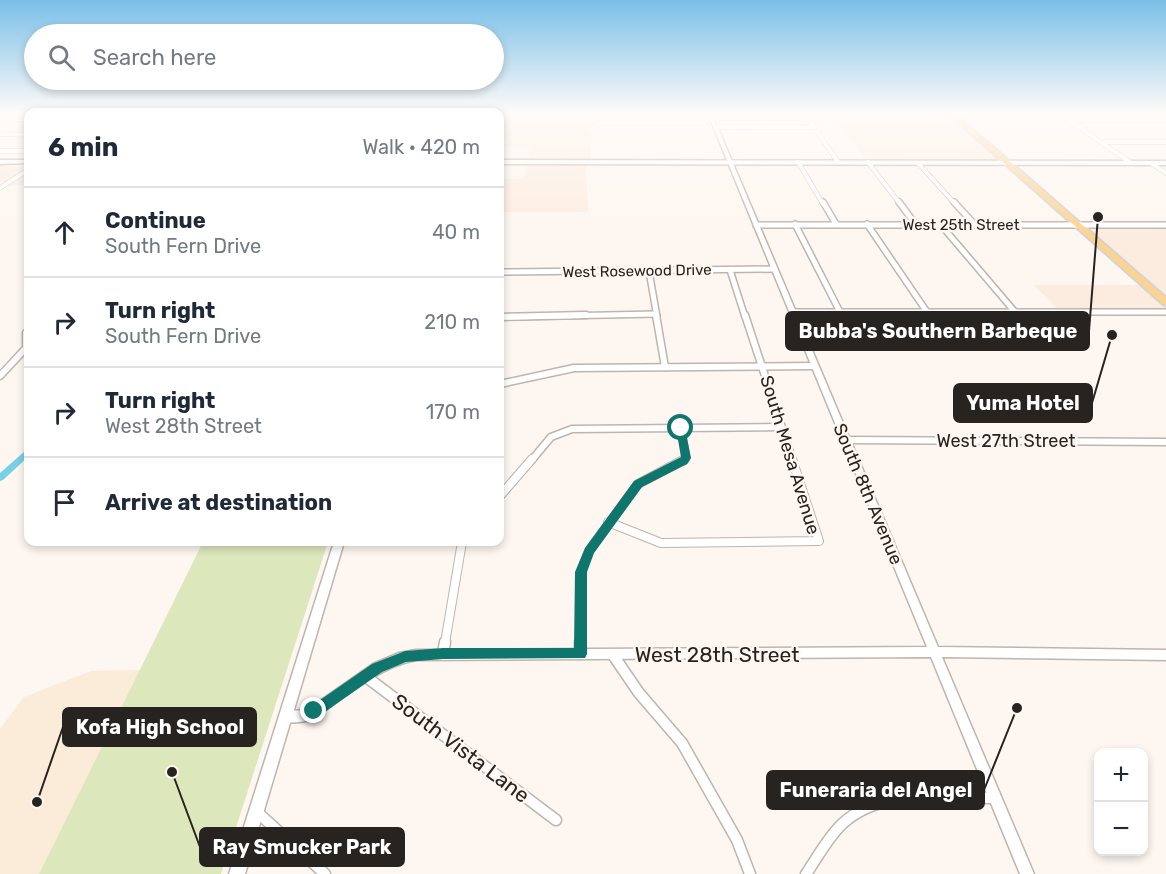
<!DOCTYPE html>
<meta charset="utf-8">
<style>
body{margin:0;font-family:Rubik,sans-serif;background:#f6f6f7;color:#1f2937}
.controls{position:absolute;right:18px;bottom:18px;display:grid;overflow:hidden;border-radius:12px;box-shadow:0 3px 9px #0003}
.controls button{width:54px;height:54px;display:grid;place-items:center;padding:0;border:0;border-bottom:2px solid #e0e1e3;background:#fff;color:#1f2937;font:30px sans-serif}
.stop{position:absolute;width:18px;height:18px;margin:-14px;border:4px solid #0f766e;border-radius:50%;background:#fff}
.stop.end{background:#0f766e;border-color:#fff;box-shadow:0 2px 6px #0008}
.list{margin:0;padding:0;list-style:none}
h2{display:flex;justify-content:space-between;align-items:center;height:78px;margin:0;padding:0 24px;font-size:26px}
h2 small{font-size:20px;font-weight:400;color:#747a83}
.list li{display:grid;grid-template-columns:39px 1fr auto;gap:18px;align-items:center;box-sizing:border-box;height:90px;padding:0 24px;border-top:2px solid #e0e1e3}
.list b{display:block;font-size:22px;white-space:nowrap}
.list p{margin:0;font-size:20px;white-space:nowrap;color:#747a83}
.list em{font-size:20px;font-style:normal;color:#747a83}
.icon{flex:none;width:33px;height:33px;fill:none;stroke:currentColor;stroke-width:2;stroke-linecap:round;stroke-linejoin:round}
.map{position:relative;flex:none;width:1166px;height:874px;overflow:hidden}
.search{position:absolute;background:#fff;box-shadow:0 3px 9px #0003;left:24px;top:24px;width:480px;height:66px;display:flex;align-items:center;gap:15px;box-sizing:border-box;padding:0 21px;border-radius:33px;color:#747a83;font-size:22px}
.panel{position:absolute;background:#fff;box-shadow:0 3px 9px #0003;left:24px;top:108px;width:480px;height:438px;border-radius:12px}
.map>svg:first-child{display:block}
</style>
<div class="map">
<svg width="1166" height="874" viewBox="0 0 1166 874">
<rect width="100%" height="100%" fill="#fef6f0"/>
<g fill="#fcece0">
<polygon points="830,114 953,114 1008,163 868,162"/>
<polygon points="506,117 591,117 591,159 528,160 530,146 506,146 507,139 502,139"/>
<polygon points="526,166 586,166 588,212 500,212 500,179 524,179"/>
<polygon points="0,167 28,167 28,185 3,186 7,182 0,182"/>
<polygon points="1080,227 1166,227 1166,312 1060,312 1034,285 1145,285"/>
</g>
<polygon fill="#fbebd9" points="140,670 39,874 0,874 0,729 24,697 91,671"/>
<polygon fill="#dde7bc" points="203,542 328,542 221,874 39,874"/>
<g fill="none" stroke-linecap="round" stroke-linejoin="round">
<polygon fill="#76d0e7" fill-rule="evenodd" points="28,450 28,457 3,480 0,481 0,473 25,451"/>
<g stroke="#beb5ae" stroke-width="5">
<g id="minor-far4">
<polyline points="805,114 838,162"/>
<polyline points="1060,114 1131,163"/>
<polyline points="500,115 711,115"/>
<polyline points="954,115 1062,115"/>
<polyline points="0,119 28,119"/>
<polyline points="595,123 705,123"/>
<polyline points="1076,125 1166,125"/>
<polyline points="716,127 813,127"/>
<polyline points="0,134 28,135"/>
<polyline points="1103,142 1166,142"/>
<polyline points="0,151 28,151"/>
<polyline points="798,162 823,204"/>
<polyline points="868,162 900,204"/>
<polyline points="918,163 955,204"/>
<polyline points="1151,163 1166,173"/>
<polyline points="0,188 28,170"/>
</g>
</g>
<g stroke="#beb5ae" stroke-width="8">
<g id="minor-far3">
<polyline points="823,202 836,224"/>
<polyline points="899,202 916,225"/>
<polyline points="954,202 975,225"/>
<polyline points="795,224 840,312"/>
<polyline points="867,224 927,312"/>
<polyline points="756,225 1166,225"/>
<polyline points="941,225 1015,312"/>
<polyline points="730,270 745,317"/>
<polyline points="649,271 657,317"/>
<polyline points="500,272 774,269"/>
<polyline points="792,312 1166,312"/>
<polyline points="508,317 656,314"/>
</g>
</g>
<g stroke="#beb5ae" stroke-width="9">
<g id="minor-far2">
<polyline points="656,315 665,367"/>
<polyline points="745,315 793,461"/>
<polyline points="500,317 586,315"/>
<polyline points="0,376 26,348 26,333"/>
<polyline points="500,384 574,368 815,366"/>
<polyline points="681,428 686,458 684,461"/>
<polyline points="846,440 1166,442"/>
<polyline points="531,461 551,437 572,429 781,427"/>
</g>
</g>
<g stroke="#beb5ae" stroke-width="10">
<g id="minor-far1">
<polyline points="500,496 532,459"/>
<polyline points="608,522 661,543 819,541 792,459"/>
<polyline points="445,643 462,542"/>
<polyline points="580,643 581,572 589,551 638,484 685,459"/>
</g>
</g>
<g stroke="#beb5ae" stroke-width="13">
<g id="minor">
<polyline points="443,653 445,642"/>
<polyline points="580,654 580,642"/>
<polyline points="613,655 639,693 682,743 737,840 750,874"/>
<polyline points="365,676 556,820"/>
<polyline points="256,811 325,874"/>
<path d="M806 874C817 858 827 839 841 825 880 787 945 798 995 798"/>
</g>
</g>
<g stroke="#beb5ae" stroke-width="3">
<path id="tertiary" d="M708 114H712L938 647 1166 650V660L942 657 1034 874H1020L931 657 416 660C378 667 345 697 313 719 304 722 290 724 281 721L279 717 281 713 285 711 307 710 373 664 399 653 416 650 927 647Z"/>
</g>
<g stroke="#beb5ae" stroke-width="3">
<g id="secondary">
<polygon points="0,160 28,160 28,163 0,164"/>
<polygon points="500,160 1166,161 1166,165 500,164"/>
<polygon points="334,542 344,542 245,874 229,874"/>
</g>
</g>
<g stroke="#d4d3d2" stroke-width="4">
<polygon id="primary" points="949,114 955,114 1166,298 1166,305 1163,304"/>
</g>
<use href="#minor-far4" stroke="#fff" stroke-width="4"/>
<use href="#minor-far3" stroke="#fff" stroke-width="5"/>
<use href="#minor-far2" stroke="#fff" stroke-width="6"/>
<use href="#minor-far1" stroke="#fff" stroke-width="8"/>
<use href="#minor" stroke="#fff" stroke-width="10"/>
<use href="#tertiary" fill="#fff" fill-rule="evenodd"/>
<use href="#secondary" fill="#fff" fill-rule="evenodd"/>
<use href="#primary" fill="#fed38d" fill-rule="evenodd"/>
</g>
<linearGradient id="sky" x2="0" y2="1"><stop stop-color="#7abfe8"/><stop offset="0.48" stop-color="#fffbf8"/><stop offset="1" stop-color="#fffbf8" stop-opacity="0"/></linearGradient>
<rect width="1166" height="236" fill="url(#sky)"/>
<polygon fill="#0f766e" points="681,424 685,428 691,458 687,464 642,487 594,553 587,572 587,654 585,658 443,659 406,662 382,672 319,716 314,718 310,716 307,711 310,707 372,664 405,651 443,648 574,648 575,572 585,548 634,481 681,457 676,428"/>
<g text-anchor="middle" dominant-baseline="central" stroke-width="5" stroke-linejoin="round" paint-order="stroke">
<g font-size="15" fill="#272320" stroke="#fef6f0">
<text x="961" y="225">West 25th Street</text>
<text transform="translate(637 271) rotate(-1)">West Rosewood Drive</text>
</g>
<g font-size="18" fill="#272320" stroke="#fef6f0">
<text x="1006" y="441">West 27th Street</text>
<text transform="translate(790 455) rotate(73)">South Mesa Avenue</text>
<text transform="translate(868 494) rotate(67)">South 8th Avenue</text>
</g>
<g font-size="21" fill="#272320" stroke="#fef6f0">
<text x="717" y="654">West 28th Street</text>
<text transform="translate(461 748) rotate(37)">South Vista Lane</text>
</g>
</g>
<path fill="none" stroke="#272320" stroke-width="2" d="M1098 217L1089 331M1112 335L1092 403M37 802L63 727M1017 708L984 790M172 772L200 847"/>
<g fill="#272320" stroke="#fef6f0" stroke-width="2">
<circle cx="1098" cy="217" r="6"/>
<circle cx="1112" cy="335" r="6"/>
<circle cx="37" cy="802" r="6"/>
<circle cx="1017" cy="708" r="6"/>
<circle cx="172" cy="772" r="6"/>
</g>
<g fill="#272320" stroke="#272320" stroke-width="2">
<rect x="786" y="312" width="303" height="38" rx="6"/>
<rect x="954" y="384" width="138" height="38" rx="6"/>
<rect x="63" y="708" width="193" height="38" rx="6"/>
<rect x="767" y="771" width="217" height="38" rx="6"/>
<rect x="200" y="828" width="204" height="38" rx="6"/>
</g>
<g font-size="20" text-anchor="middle" font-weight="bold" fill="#fff">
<text x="938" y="338">Bubba's Southern Barbeque</text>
<text x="1023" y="410">Yuma Hotel</text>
<text x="160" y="734">Kofa High School</text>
<text x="876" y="797">Funeraria del Angel</text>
<text x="302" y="854">Ray Smucker Park</text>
</g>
</svg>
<div class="controls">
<button>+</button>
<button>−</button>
</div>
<div class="stop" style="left:681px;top:428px"></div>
<div class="stop end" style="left:314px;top:711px"></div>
<div class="search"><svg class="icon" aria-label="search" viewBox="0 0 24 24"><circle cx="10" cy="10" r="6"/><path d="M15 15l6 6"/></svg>Search here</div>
<section class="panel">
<h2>6 min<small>Walk · 420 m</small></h2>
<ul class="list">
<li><svg class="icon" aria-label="ahead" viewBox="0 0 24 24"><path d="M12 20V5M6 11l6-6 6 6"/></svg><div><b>Continue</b><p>South Fern Drive</p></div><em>40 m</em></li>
<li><svg class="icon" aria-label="right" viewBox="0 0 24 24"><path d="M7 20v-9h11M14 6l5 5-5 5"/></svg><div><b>Turn right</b><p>South Fern Drive</p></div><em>210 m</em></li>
<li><svg class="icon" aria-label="right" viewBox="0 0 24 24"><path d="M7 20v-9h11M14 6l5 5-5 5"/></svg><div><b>Turn right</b><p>West 28th Street</p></div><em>170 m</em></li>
<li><svg class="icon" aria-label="arrive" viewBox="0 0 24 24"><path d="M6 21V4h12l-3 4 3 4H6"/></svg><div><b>Arrive at destination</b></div></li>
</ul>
</section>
</div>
